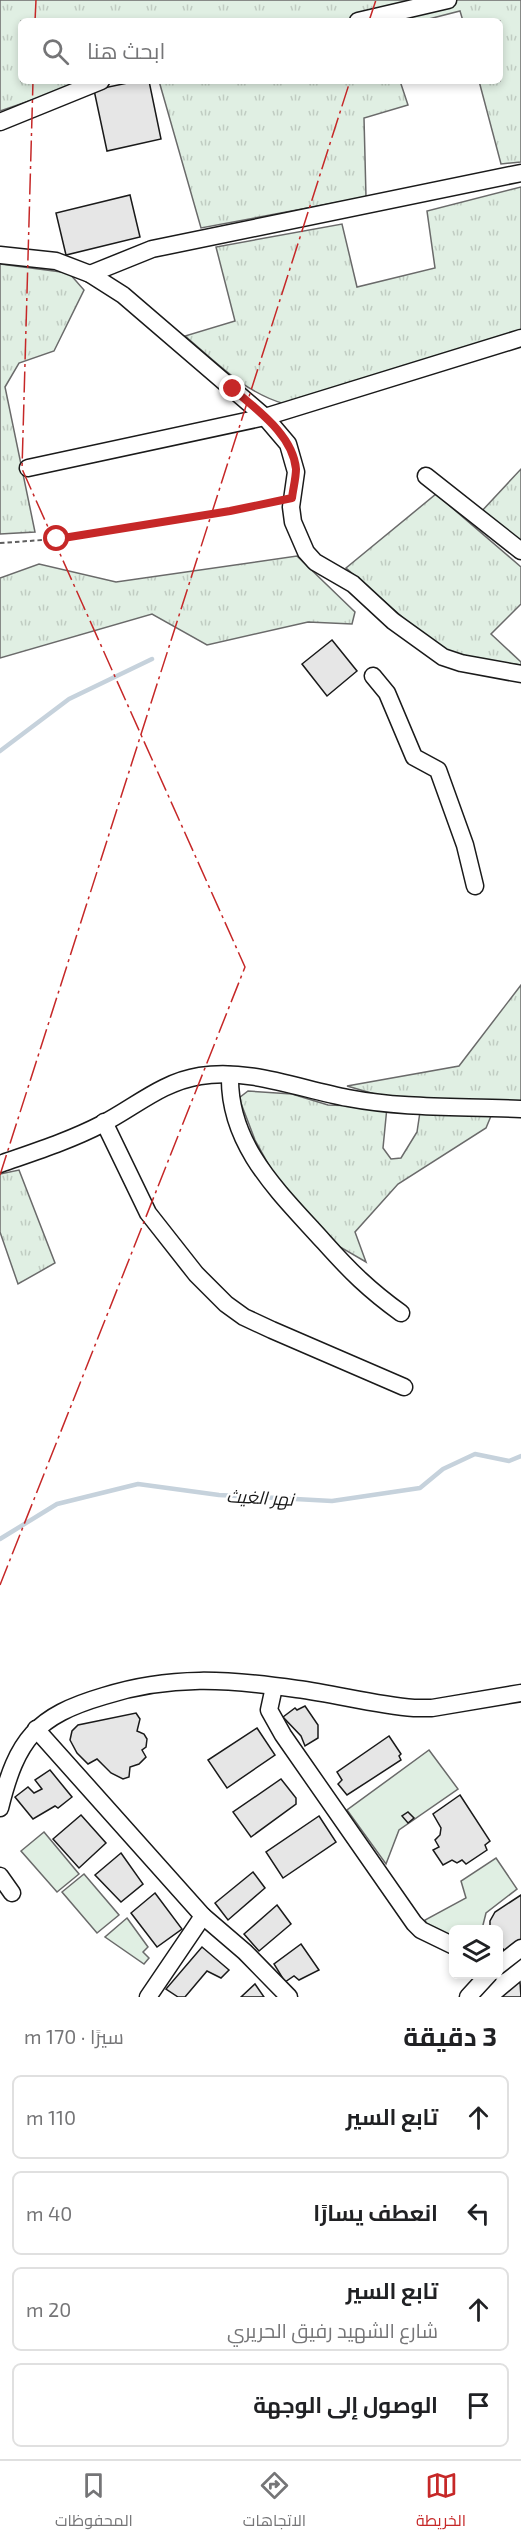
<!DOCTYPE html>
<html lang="ar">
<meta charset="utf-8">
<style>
body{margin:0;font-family:"Exo 2",Cairo,sans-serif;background:#f2f2f2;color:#202124;direction:rtl}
.controls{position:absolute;right:18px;bottom:18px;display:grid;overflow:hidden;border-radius:9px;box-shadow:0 3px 9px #0003}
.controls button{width:54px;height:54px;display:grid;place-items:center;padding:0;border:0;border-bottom:2px solid #e0e0e0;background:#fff;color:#202124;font:30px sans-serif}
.stop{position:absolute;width:18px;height:18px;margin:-14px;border:4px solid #c62828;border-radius:50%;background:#fff}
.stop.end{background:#c62828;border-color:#fff;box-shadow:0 2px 6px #0008}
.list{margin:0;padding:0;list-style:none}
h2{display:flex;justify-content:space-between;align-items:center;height:78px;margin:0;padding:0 24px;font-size:26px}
h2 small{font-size:20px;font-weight:400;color:#757577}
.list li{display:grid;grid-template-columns:39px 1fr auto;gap:18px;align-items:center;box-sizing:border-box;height:84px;margin:0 12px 12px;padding:0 12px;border:2px solid #e0e0e0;border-radius:9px}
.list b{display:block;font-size:22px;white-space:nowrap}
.list p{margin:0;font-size:20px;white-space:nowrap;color:#757577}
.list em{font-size:20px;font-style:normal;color:#757577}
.icon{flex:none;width:33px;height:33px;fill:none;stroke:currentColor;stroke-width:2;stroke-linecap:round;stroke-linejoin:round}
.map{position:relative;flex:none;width:521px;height:1997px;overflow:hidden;direction:ltr}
.search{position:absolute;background:#fff;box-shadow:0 3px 9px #0003;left:18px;right:18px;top:18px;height:66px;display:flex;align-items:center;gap:15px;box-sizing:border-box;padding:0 21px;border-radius:9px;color:#757577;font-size:22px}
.sheet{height:462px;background:#fff}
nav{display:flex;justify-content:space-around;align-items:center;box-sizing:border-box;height:84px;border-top:2px solid #e0e0e0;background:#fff;font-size:16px;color:#757577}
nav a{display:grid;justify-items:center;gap:3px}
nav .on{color:#c62828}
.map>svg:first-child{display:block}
</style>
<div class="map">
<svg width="521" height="1997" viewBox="0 0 521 1997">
<defs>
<pattern id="grass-tufts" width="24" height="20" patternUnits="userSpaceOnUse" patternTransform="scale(1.5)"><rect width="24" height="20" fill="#e0efe3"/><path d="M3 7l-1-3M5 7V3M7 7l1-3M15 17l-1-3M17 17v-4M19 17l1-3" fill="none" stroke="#c0ccc2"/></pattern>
</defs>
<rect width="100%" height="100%" fill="#fff"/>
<g fill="url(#grass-tufts)" stroke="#6a6a6a" stroke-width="1.5">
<polygon points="0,0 521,0 521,162 501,164 479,81 500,81 500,21 463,21 460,11 421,21 21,21 21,81 101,81 78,84 0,111"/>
<polygon points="159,81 400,81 408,105 364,118 366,197 201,228"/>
<path d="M521 187V330L285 404C245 393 216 362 185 336L235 321 216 247 342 224 357 287 435 268 427 211Z"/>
<polygon points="0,264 69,273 84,290 54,351 19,363 5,387 35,532 0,534"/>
<polygon points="521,469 521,545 480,513"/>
<polygon points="436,494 521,567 521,604 491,634 521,662 521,665 456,656 424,636 346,568"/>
<polygon points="297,556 355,612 352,624 308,622 207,645 152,614 0,658 0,578 39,564 116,582"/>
<polygon points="521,985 521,1102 385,1097 347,1086 459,1066"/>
<polygon points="248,1091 292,1094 328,1105 387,1107 383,1148 391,1159 401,1158 417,1132 420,1112 491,1116 486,1128 398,1184 355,1232 366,1262 340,1247 276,1178 255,1140 239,1098"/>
<polygon points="19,1170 55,1263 18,1284 0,1232 0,1174"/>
</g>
<g fill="#e0efe3" stroke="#6a6a6a" stroke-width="1.5">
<polygon points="429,1750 458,1789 399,1830 386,1864 347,1810"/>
<polygon points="44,1832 79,1874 57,1892 21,1851"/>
<polygon points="496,1858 517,1889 486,1913 482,1929 454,1930 453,1938 429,1929 425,1920 466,1898 461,1881"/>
<polygon points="84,1874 119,1915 97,1933 62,1892"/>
<polygon points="127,1918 148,1947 143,1952 149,1958 144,1964 105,1937"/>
</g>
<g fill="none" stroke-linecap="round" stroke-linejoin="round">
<g stroke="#c6d2dc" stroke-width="4.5">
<polyline points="0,751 69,699 152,659"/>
<polyline points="0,1539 57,1504 138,1484 219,1495 332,1501 420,1488 443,1469 475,1454 509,1461 521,1456"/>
</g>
</g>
<g fill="#e6e6e6" stroke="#1a1a1a" stroke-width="1.5">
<polygon points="137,81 149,81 161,139 107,151 94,90"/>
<polygon points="130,195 140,237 66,255 56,213"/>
<polygon points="332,640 357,671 327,696 302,664"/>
<polygon points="305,1706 318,1725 318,1738 305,1746 301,1736 283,1717 295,1708 297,1710"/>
<polygon points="136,1713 140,1719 137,1731 144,1734 147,1739 146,1747 142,1750 146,1757 139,1764 130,1767 129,1777 123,1779 111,1773 97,1759 88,1764 77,1753 70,1740 72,1731 78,1725"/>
<polygon points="257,1728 275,1755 227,1788 208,1760"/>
<polygon points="389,1736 401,1754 399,1756 401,1760 347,1795 338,1784 342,1780 337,1772"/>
<polygon points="50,1770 72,1797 58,1808 55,1806 33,1819 15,1797 28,1787 34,1793 42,1789 35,1780"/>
<polygon points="281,1779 296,1798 296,1804 251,1837 233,1812"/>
<polygon points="460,1795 490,1841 485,1845 487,1850 466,1864 462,1860 457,1863 452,1860 443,1865 433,1850 439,1847 435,1840 440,1835 441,1828 433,1814"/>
<polygon points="408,1812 414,1818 408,1823 402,1816"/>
<polygon points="81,1815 106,1843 79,1868 53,1839"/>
<polygon points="319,1816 336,1842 283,1878 266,1852"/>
<polygon points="121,1853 143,1884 121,1902 95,1875"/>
<polygon points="253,1872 265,1888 228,1920 215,1903"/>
<polygon points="155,1893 182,1929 157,1947 131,1913"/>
<polygon points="521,1895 521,1944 511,1950 504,1950 498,1943 498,1930 490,1930 490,1921 495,1912"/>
<polygon points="277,1905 291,1924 259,1951 244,1934"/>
<polygon points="301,1944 319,1970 299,1980 294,1976 285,1982 274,1964"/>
<polygon points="202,1947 229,1970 221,1978 207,1971 185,1997 178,1997 166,1989"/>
<polygon points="520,1982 521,1997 502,1997"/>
<polygon points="255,1984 264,1997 241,1997"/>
</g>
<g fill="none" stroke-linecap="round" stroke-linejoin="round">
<g stroke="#1a1a1a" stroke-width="19">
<g id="minor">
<polyline points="358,21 448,0"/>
<polyline points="0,122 101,81"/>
<polyline points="0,255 56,261 90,274 123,295 265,417 288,444 296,472 291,507 293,522 306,552 315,562 353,584 393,621 443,657 461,663 521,674"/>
<polyline points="90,274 152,249 521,173"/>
<polyline points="28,468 265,417 521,338"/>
<polyline points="426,476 521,551"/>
<polyline points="373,676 387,693 414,757 438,770 465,845 475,886"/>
<path d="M230 1075C228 1146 280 1193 324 1242 350 1271 369 1290 401 1313"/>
<polyline points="104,1122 148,1213 196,1274 226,1304 244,1317 272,1330 404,1387"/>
<path d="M0 1164C34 1152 69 1141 102 1124 135 1107 162 1082 200 1076 249 1068 300 1089 348 1098 405 1109 463 1106 521 1109"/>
<polyline points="274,1687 269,1710 283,1735 414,1923 421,1930 454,1946"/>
<polyline points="36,1729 203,1916 148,1997"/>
<path d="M0 1808C17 1739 36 1716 104 1696 170 1675 229 1679 297 1689 336 1694 375 1705 414 1708H432L521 1693"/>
<polyline points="0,1876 12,1893"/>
<polyline points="203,1916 245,1952 289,1997"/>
<polyline points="498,1966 521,1948"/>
<polyline points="468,1997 489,1974"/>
</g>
</g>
<polyline stroke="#5f5f5f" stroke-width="2" stroke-dasharray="4.5 3" stroke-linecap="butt" points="0,543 57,539 278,501"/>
<use href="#minor" stroke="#fff" stroke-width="16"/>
<g stroke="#c62828" stroke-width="1.5" stroke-dasharray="21 4.5 3 4.5" stroke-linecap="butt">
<polyline points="35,21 36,0"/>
<polyline points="369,21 376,0"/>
<polyline points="0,1175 350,81"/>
<polyline points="0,1585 245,967 22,469 33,81"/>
</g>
</g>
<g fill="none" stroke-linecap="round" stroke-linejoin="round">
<path stroke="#c62828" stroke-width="8" d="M57 539 230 511 292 498C293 489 296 478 296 469 293 435 257 410 233 389"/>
</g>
<g text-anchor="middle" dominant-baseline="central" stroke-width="4.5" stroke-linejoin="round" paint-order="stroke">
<g font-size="18" font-style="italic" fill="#1a1a1a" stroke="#fff">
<text transform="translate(260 1497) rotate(3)">نهر الغيث</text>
</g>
</g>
</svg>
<div class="controls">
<button><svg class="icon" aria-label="layers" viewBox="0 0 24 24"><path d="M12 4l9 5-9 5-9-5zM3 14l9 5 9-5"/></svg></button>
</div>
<div class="stop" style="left:57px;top:539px"></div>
<div class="stop end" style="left:233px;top:389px"></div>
<div class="search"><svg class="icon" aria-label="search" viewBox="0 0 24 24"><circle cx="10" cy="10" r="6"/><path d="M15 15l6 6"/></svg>ابحث هنا</div>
</div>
<section class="sheet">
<h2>3 دقيقة<small>سيرًا · 170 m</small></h2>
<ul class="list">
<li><svg class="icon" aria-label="ahead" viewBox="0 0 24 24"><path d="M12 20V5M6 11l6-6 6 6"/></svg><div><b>تابع السير</b></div><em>110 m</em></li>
<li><svg class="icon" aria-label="left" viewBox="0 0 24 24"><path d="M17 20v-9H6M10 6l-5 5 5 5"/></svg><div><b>انعطف يسارًا</b></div><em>40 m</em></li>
<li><svg class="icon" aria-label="ahead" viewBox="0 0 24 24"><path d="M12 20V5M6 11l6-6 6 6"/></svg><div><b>تابع السير</b><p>شارع الشهيد رفيق الحريري</p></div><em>20 m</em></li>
<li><svg class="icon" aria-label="arrive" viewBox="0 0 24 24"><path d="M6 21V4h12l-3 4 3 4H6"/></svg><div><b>الوصول إلى الوجهة</b></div></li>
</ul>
</section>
<nav>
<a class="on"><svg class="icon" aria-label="map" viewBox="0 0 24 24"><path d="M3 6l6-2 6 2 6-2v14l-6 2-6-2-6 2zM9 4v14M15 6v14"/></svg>الخريطة</a>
<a><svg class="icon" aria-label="directions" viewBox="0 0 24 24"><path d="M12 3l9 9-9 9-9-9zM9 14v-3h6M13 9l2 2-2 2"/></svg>الاتجاهات</a>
<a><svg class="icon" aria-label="saved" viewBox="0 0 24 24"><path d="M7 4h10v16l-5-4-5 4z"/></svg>المحفوظات</a>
</nav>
